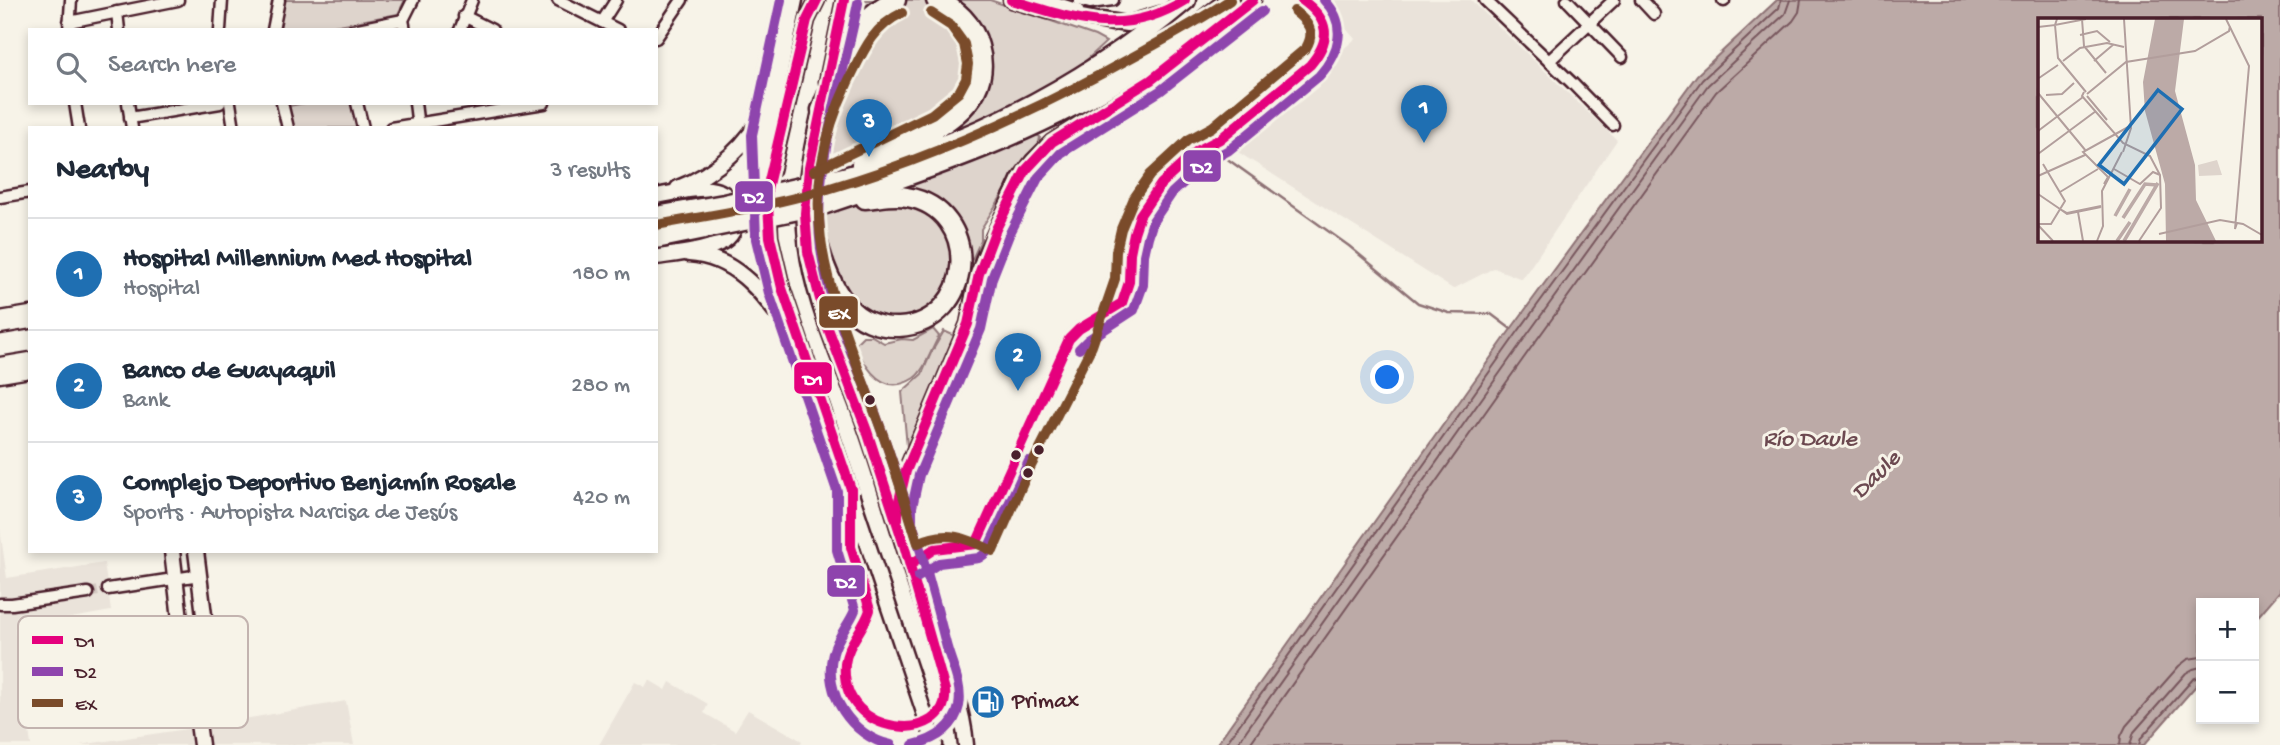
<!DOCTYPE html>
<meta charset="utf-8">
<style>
body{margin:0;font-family:"Gochi Hand",sans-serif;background:#f6f6f7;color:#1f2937}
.controls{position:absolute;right:21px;bottom:21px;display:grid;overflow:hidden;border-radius:0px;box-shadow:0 4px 10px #0003}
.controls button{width:63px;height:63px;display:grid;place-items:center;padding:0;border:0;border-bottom:2px solid #e0e1e3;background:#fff;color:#1f2937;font:35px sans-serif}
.you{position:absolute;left:1388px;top:378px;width:24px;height:24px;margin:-18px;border:5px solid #fff;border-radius:50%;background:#1a73e8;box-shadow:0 0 0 10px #1a73e833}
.badge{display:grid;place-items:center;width:46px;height:46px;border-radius:50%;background:#1f6fb2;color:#fff;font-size:23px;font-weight:700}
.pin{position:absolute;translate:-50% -58px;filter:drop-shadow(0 2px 4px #0008)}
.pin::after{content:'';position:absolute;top:37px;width:24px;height:21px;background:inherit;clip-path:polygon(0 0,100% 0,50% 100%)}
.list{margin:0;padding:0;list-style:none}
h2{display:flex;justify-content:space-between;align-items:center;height:91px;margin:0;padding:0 28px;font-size:30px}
h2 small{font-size:23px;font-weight:400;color:#747a83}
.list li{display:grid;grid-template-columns:46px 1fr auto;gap:21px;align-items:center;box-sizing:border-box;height:112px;padding:0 28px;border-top:2px solid #e0e1e3}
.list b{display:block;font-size:26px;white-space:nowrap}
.list p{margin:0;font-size:23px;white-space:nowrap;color:#747a83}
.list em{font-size:23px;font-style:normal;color:#747a83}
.icon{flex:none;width:38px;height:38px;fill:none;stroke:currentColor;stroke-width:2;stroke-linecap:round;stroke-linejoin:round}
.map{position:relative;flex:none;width:2280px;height:745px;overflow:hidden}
.search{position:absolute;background:#fff;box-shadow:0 4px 10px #0003;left:28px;top:28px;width:630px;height:77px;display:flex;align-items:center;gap:18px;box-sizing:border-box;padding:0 24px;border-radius:0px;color:#747a83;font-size:26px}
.panel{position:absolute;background:#fff;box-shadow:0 4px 10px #0003;left:28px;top:126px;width:630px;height:427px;border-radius:0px}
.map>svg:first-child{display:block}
</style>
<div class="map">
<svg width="2280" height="745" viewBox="0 0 2280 745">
<rect width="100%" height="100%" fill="#f7f3e8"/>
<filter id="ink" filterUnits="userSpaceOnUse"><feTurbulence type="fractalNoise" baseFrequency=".0143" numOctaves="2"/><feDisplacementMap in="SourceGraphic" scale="14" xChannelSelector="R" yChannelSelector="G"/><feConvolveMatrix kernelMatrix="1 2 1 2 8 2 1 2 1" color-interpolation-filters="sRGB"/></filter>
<g filter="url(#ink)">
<g fill="#eae3da">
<polygon points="1321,0 1471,0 1617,140 1522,279 1494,268 1453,289 1230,147 1355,39"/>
<polygon points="0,529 7,578 104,563 111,611 15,628 31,745 0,745"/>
<polygon points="649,680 666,690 670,682 708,704 704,713 735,731 748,710 802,741 800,745 599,745 635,682 645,687"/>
<polygon points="346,701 354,745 80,745 193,728"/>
</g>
<g fill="#ded4cc" stroke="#947a7c" stroke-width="2">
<polygon points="284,0 405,0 398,14 312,30 278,30"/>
<path d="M855 0H990L1095 36 1106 42 1077 69 920 178 1033 133 1040 137 1039 143 1022 163 981 229V240L969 266 948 232C950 244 957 263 953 274 949 291 938 301 924 311 914 319 901 320 889 319 831 312 816 218 820 171 822 159 827 147 831 135 840 106 848 77 857 48L848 31Z"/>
<polygon points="305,103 352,103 358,128 293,128 289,106"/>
<path d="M933 329 939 336C932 348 925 370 914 378 889 394 873 378 861 357 858 351 856 349 857 342L863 336H872L884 343 902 339 913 340Z"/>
<polygon points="944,331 955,336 907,447 902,392 922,374 931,353"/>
</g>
<path fill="#bcaaa7" stroke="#8e7275" stroke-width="2" fill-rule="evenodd" d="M1777 0H2280V591L2254 621V603H2201V680L2144 745H1216L1511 329 1697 75ZM2040 19H2261V240H2040Z"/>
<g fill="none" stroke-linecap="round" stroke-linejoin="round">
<g stroke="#78575d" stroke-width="2">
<polyline points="1225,745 1517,333 1702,80 1779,8 1781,0"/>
<polyline points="1236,745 1524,339 1708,85 1785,14 1790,0"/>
<polyline points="1249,745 1533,345 1716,92 1793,21 1799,12 1801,0"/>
<polyline points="2120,745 2121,736 2126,726 2179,666 2188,659 2201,657"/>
<polyline points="2130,745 2134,732 2186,673 2193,669 2201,667"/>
<polyline points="2139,745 2141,738 2193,679 2201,676"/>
</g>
<polyline stroke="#8e7275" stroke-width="2.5" points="1226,158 1349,246 1418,303 1449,313 1491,314 1511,329"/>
<polyline stroke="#d4c9c2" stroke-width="10" stroke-dasharray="10 5" stroke-linecap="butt" points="88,593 108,589"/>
<g stroke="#4a1f2b" stroke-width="15">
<g id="street">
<polyline points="558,0 618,30"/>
<polyline points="1079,0 1090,3 1113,0"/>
<polyline points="1485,0 1572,83 1613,125"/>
<polyline points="1567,0 1622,57"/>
<polyline points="1641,0 1654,14"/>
<polyline points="1723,0 1724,1"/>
<polyline points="117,12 119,30"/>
<polyline points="464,16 492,30"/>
<polyline points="69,22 178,0"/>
<polyline points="602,22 616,0"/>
<polyline points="69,30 71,0"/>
<polyline points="220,30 222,0"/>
<polyline points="273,30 279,0"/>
<polyline points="353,30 403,20"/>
<polyline points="405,30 403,20 413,0"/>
<polyline points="460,30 472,0"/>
<polyline points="656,38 682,0"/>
<polyline points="1549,61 1614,0"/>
<polyline points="75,103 79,128"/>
<polyline points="128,103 132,128"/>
<polyline points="230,103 234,128"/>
<polyline points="282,103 288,128"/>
<polyline points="357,103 363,128"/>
<polyline points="415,103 418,127"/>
<polyline points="130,118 220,103"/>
<polyline points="391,128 544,103"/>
<polyline points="0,197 30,192"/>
<polyline points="108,589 200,575"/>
<polyline points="0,604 12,604 88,593"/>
</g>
</g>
<g stroke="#4a1f2b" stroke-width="19">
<g id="secondary">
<polyline points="1041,0 1076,11"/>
<polyline points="1102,20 1127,24 1163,13"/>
<polyline points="0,319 30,314"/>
<polyline points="172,551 185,661 185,691 197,716 201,745"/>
<path d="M185 685C190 669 206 667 216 680"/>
<path d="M188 697C198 708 212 705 218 691L209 655 196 551"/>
</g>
</g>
<g stroke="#4a1f2b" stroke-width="19">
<g id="primary">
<polyline points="795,0 766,137 770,237 782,288 935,745"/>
<polyline points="1011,0 1049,11 1112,23"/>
<polyline points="1218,26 1253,0"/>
<polyline points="827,82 844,0"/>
<path d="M822 102C813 144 803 185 805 228 809 299 844 364 867 431 887 489 904 549 924 608 940 653 962 697 966 745"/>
<polyline points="772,170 807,20 817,0"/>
<path d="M678 188C715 174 751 143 766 107"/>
<path d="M656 196C674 193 698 186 715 190 741 196 744 232 720 243 701 252 676 254 656 257"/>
<path d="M689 254C739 257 765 298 793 334"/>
<polyline points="0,326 30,321"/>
<polyline points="0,365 30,360"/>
<polyline points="0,375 30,370"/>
<polyline points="898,516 898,505 906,471 968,324 975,288 983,260 1019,180 1033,161 1052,142 1151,80 1227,21"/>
</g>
</g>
<g stroke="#4a1f2b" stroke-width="23">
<g id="highway">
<path d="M821 110C839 70 851 17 896 0"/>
<path d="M861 164C909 141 999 116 979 46 973 24 957 8 936 0"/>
<path d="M823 182C958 151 1080 89 1186 0"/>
<path d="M806 197C816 233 822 276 847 305 859 320 879 328 899 327 976 322 983 210 907 197 893 194 879 198 865 199"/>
<path d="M823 205C930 169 1040 132 1136 70 1169 49 1199 24 1230 0"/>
</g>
</g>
<use href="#street" stroke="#f7f3e8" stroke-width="10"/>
<use href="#secondary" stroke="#f7f3e8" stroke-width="14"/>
<use href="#primary" stroke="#f7f3e8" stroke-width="14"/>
<use href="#highway" stroke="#f7f3e8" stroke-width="18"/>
<g stroke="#4a1f2b" stroke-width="23" stroke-linecap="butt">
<g id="highway-bridge">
<polyline points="656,216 724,204 823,182"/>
<polyline points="656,239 823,205"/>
</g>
</g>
<use href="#highway-bridge" stroke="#f7f3e8" stroke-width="18"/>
<g stroke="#f7f3e8" stroke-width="16">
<g id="bus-1">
<path d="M817 0 807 20 767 189 770 237 782 288 851 489V547L870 610C864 629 847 644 845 664 839 740 951 745 945 690L904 545 867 431 826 323 808 252 805 213 809 168 844 0"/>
<path d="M1011 0C1076 19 1123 39 1185 0"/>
<polyline points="898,519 898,505 906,471 968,324 979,274 996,229 1026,170 1052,142 1151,80 1253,0"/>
<path d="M910 565 934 549 976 544 1069 339 1079 329 1122 303 1129 282 1130 253 1134 233 1140 215 1161 184 1197 151 1220 139 1310 65C1332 39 1330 20 1302 0"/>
</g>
</g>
<g stroke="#f7f3e8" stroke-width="16">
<g id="bus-2">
<path d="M781 0 752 135 756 239 769 293 837 491V550L855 610C849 625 837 637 833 653 822 693 852 737 891 745"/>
<path d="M858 3C843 79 811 172 821 249 829 307 856 361 876 415 903 490 927 567 946 644 951 664 963 685 959 706 954 729 934 740 913 745"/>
<path d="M1079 349 1088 340 1134 310 1143 285 1144 255 1148 237 1153 221 1172 193 1205 163 1229 150 1319 76C1340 53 1348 24 1324 0"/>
<polyline points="912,519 912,507 919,475 981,329 992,278 1009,235 1038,178 1061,153 1160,91 1262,11"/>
<polyline points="918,577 939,563 979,558 986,553 1029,461"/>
</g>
</g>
<g stroke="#f7f3e8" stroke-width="16">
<g id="bus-3">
<path d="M902 13C872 27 862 54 848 82 787 211 833 299 878 421 893 461 905 502 918 543 946 529 967 538 993 551L1028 472 1092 346 1115 279 1116 251 1121 229 1134 198 1150 175 1188 140 1212 127 1306 48C1316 31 1308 22 1294 11"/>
<polyline points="814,171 932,114 959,92 966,79 968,64 964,44 951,26 931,13"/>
<path d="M656 225C705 216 754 209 802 196 920 165 1032 113 1138 54 1169 37 1200 20 1230 0"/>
</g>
</g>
<use href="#bus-1" stroke="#e5007d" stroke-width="10"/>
<use href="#bus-2" stroke="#8e44ad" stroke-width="10"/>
<use href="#bus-3" stroke="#7a4b2a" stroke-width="10"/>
</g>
</g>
<defs>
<g id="fuel-disc" transform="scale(1.75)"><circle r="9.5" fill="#1f6fb2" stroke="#f7f3e8"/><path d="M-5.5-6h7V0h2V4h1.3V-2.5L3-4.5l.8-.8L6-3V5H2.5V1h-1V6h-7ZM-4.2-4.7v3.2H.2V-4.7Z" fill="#fff"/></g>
</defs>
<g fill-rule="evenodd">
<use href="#fuel-disc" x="988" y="702"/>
</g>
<g fill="#4a1f2b" stroke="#f7f3e8" stroke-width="2.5">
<circle cx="870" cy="400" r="6"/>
<circle cx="1039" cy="450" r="6"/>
<circle cx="1016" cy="455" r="6"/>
<circle cx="1028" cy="473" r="6"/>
</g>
<g text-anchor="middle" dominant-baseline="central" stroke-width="6" stroke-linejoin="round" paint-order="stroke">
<g font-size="23" fill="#4a1f2b" stroke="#f7f3e8" text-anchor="start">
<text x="1012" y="702">Primax</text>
</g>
<g font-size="24" font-style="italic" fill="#6c4950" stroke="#f7f3e8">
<text x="1810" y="440">Río Daule</text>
<text transform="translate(1877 476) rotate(-45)">Daule</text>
</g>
</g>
<g transform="translate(2038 18)">
<rect width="224" height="224" fill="#f7f3e8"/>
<path d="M179 142 184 157 161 158 160 147Z" fill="#ded4cc"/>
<path d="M117 1H146L137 73 157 147 158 182 178 223H128L127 166 107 93 105 64Z" fill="#bcaaa7"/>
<path fill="none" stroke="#bcaaa7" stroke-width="3.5" d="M77 198 92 171M85 200 107 166 119 167M79 223 92 204M86 223 120 165"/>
<path fill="none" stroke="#b29e9c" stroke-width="2" d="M19 1 17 7 48 1M44 1 46 28 68 55M188 1 211 48 197 211 199 205M0 9 17 7 20 40 48 74M42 17 59 13 72 24M25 43 42 30 69 25 86 29M56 43 76 26M1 60 20 47M46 74 44 78 85 125 112 138 122 157 123 190 101 223M0 75 48 133M49 76 88 44 157 33 191 13 192 8M8 77 24 76 36 65M49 78 69 102M0 113 45 79M85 134 93 110 86 1M0 136 58 93M76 151 102 166 115 154 122 157M0 158 47 137M66 166 70 159 45 134 92 108M22 174 60 151M0 176 22 191M63 188 29 195 22 191 29 196 63 189M40 194 45 223M0 206H13L27 183 5 146M0 207 15 223M121 216 182 202 205 206 224 217M59 223 65 208 64 173 84 134"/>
<path fill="#1f6fb2" fill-opacity="0.15" stroke="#1f6fb2" stroke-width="3.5" d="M120 72 144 91 86 166 61 147Z"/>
<rect width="224" height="224" fill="none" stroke="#4a1f2b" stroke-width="3.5"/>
</g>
<rect x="18" y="616" width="230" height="112" rx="10" fill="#f7f3e8" stroke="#c3b3af" stroke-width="2"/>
<rect x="32" y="636" width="31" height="8" fill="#e5007d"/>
<rect x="32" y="667" width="31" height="9" fill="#8e44ad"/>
<rect x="32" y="699" width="31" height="8" fill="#7a4b2a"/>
<g font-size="19" fill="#4a1f2b">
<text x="75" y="647">D1</text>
<text x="75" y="678">D2</text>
<text x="75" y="710">EX</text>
</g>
<g stroke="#f7f3e8" stroke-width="2.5">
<rect x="1182" y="149" width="40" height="34" rx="7" fill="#8e44ad"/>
<rect x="734" y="180" width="40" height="33" rx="7" fill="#8e44ad"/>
<rect x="818" y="295" width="41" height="34" rx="7" fill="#7a4b2a"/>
<rect x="793" y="361" width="40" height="34" rx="7" fill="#e5007d"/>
<rect x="826" y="564" width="40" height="34" rx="7" fill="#8e44ad"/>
</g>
<g font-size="19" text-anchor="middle" font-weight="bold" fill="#fff">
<text x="1202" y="173">D2</text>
<text x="754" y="203">D2</text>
<text x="839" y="319">EX</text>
<text x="813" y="385">D1</text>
<text x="846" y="588">D2</text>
</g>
</svg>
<div class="controls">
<button>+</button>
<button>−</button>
</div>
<div class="you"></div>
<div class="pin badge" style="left:1424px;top:143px">1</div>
<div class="pin badge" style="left:1018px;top:391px">2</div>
<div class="pin badge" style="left:869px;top:157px">3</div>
<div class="search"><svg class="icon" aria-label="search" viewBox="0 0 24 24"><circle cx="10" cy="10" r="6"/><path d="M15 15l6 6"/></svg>Search here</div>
<section class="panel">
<h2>Nearby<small>3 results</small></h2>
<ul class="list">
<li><span class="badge">1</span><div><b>Hospital Millennium Med Hospital</b><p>Hospital</p></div><em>180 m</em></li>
<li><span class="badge">2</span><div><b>Banco de Guayaquil</b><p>Bank</p></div><em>280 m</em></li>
<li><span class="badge">3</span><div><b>Complejo Deportivo Benjamín Rosale</b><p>Sports · Autopista Narcisa de Jesús</p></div><em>420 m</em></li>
</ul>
</section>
</div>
